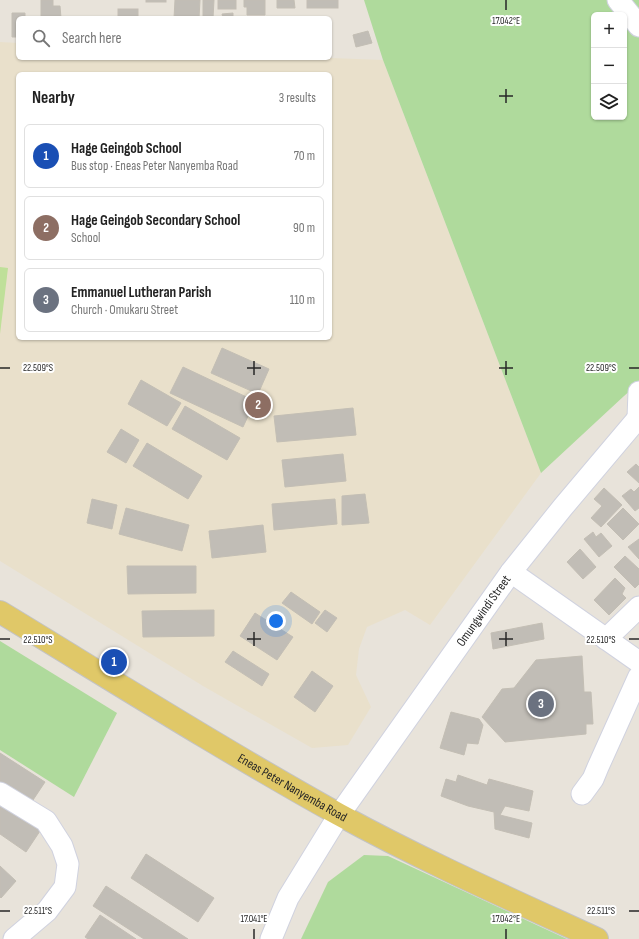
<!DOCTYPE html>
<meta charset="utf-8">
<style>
body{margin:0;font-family:"Sofia Sans Condensed",sans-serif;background:#f2f2f2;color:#222}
.controls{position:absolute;right:12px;top:12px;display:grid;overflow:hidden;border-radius:6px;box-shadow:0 1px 3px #0004}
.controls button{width:36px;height:36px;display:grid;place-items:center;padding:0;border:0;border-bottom:1px solid #e0e0e0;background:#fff;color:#222;font:20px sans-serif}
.you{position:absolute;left:276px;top:621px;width:14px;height:14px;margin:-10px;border:3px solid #fff;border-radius:50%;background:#1a73e8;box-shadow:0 0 0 6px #1a73e833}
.badge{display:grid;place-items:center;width:26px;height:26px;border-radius:50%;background:#4b62e5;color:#fff;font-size:13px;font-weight:700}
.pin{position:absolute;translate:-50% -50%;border:2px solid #fff;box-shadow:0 1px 4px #0006}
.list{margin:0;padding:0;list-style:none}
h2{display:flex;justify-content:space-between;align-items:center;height:52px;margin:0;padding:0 16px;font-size:17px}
h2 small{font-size:13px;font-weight:400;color:#767676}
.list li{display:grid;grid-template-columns:26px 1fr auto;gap:12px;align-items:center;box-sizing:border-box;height:64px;margin:0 8px 8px;padding:0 8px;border:1px solid #e0e0e0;border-radius:6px}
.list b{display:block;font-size:15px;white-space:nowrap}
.list p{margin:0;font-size:13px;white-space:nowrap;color:#767676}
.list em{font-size:13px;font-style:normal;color:#767676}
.icon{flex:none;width:22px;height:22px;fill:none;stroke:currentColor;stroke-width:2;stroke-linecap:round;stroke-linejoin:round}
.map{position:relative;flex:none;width:639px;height:939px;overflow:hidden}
.search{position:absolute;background:#fff;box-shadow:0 1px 3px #0004;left:16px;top:16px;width:316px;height:44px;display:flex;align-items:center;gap:10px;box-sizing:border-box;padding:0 14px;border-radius:6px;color:#767676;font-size:15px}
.panel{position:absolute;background:#fff;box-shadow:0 1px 3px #0004;left:16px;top:72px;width:316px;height:268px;border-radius:6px}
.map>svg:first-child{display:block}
</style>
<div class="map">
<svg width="639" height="939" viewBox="0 0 639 939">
<rect width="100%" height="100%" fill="#e8e3da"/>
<path fill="#e9e0cb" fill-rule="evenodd" d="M0 42 18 43V58H330L383 60 541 473 430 625 405 610 367 627 359 649 356 675 371 707 348 745 312 748 203 686 0 561ZM18 74H330V338H18Z"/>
<g fill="#afda9c" fill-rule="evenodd">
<path d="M364 0H639V383L624 396 541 473 383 60ZM594 15H624V117H594Z"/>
<polygon points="0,641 117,713 74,797 0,750"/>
<polygon points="364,855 388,856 567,939 301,939 328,882"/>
</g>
<polygon fill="#bfe099" points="0,267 8,268 0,334"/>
<g fill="#c1bdb6" stroke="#c3beb4">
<polygon points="41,0 53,0 53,6 60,6 61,18 41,18"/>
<rect x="146" y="0" width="20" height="2"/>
<polygon points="175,0 200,0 199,18 174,18"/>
<polygon points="203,0 214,0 213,18 203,18"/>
<rect x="218" y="0" width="18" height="9"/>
<polygon points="244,0 265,0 265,15 247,15 247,7 244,7"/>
<polygon points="277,0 294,0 295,8 277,8"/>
<rect x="307" y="0" width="31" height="8"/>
<rect x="118" y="9" width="20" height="9"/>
<polygon points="12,13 25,13 25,18 18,18 18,37 12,37"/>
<polygon points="233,13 233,18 223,18 222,14"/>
<polygon points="368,31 372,43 356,47 353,35"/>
<polygon points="222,348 269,369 258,394 211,373"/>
<polygon points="183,367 255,401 243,427 170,393"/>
<polygon points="141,380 181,403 167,426 128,404"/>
<polygon points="185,406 240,438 227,460 172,429"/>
<polygon points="353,408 356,435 277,442 274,416"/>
<polygon points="121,429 139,440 126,463 107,452"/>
<polygon points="147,443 202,476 188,499 133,466"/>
<polygon points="343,454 346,481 285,487 282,460"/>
<polygon points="636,464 639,467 639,483 627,472"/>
<polygon points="639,487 639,508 635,511 622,496 631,489 634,492"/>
<polygon points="604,488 622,505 601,527 591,518 602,506 594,499"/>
<polygon points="365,494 369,523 342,525 342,496"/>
<polygon points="92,499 117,505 112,529 87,523"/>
<polygon points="335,499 337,524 274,530 272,504"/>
<polygon points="126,508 189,525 182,551 119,534"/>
<polygon points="623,508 639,524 623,540 607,524"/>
<polygon points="263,525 266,552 212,558 209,531"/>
<polygon points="593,532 596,537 601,533 612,546 599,557 584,539"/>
<polygon points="639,539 639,559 628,547"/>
<polygon points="580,549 596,567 583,579 567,562"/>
<polygon points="625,556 639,569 639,584 635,588 614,567"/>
<polygon points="127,566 196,566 196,593 128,594"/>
<polygon points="615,578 625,588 622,594 626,598 609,615 594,600"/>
<polygon points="291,592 320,612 312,624 282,603"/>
<polygon points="214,610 214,636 143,637 142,611"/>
<polygon points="325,610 337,618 327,632 315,623"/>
<polygon points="255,613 293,637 277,660 240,636"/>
<polygon points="542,623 544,639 493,649 491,633"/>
<polygon points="233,651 269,674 262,686 225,662"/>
<polygon points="582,656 584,692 591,692 593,724 586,724 586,734 505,742 482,717 502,689 514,688 536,660"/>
<polygon points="312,671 333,686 315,712 294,697"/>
<polygon points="451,712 479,719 483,725 478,744 467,743 464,755 440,748"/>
<polygon points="0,753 45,782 29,806 0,787"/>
<polygon points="458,775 487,785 489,779 533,791 529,811 505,806 500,815 532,823 529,838 495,829 494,812 468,806 441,796 446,779 456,782"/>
<polygon points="0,800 42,828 26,852 0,834"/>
<polygon points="146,854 214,898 198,922 131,878"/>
<polygon points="0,866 16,881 1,898 0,897"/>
<polygon points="106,886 188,939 144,939 93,906"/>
<polygon points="100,915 136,939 88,939 85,937"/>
</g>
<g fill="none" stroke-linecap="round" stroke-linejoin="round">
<g stroke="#d0d2df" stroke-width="23">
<g id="minor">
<polyline points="618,0 639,26"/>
<polyline points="638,418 639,392"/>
<polyline points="511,572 639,662"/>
<polyline points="606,639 639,607"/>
<polyline points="0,793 46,821 62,846 68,864 65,887 47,911 14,939"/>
<polyline points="582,794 593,779 598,767 639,676"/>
<path id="s1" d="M271 939 288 898 339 815 511 572 563 507 639 417"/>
</g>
</g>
<g stroke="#c3c3c3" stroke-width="24">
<g id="major">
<path id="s2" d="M0 612C112 680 223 750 338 814 422 860 510 899 597 939"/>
</g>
</g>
<use href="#minor" stroke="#fff" stroke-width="21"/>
<use href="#major" stroke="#e0c868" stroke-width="22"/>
</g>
<path fill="none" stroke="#272727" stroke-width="1.5" d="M506 0V10M506 89V103M499 96H513M254 361V375M506 361V375M0 368H10M247 368H261M499 368H513M629 368H639M254 632V646M506 632V646M0 639H10M247 639H261M499 639H513M629 639H639M0 911H10M629 911H639M254 929V939M506 929V939"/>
<g text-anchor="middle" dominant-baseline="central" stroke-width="4" stroke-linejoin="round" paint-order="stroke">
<g font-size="13" fill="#272727" stroke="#fff">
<text stroke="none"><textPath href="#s1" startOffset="392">Omungwindi Street</textPath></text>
<text stroke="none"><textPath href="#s2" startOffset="341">Eneas Peter Nanyemba Road</textPath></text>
</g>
</g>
<g font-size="10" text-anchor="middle" fill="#272727" stroke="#fff" stroke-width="4" stroke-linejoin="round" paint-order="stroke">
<text x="506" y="24">17.042°E</text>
<text x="38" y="371">22.509°S</text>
<text x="601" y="371">22.509°S</text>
<text x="38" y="643">22.510°S</text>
<text x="601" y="643">22.510°S</text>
<text x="38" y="914">22.511°S</text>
<text x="601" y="914">22.511°S</text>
<text x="254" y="922">17.041°E</text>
<text x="506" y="922">17.042°E</text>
</g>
</svg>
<div class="controls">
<button>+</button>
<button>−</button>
<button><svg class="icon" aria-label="layers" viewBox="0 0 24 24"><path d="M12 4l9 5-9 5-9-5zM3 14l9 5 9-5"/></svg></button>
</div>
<div class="you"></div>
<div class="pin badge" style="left:114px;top:662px;background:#1a4fb4">1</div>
<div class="pin badge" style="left:258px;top:405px;background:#8d6e63">2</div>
<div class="pin badge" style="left:541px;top:704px;background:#6b7280">3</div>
<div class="search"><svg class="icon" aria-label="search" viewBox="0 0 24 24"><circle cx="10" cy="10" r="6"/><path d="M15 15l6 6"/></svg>Search here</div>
<section class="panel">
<h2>Nearby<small>3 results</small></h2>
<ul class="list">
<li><span class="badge" style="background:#1a4fb4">1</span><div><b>Hage Geingob School</b><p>Bus stop · Eneas Peter Nanyemba Road</p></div><em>70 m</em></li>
<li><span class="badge" style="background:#8d6e63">2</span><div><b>Hage Geingob Secondary School</b><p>School</p></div><em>90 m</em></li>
<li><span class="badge" style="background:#6b7280">3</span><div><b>Emmanuel Lutheran Parish</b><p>Church · Omukaru Street</p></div><em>110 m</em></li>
</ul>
</section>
</div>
